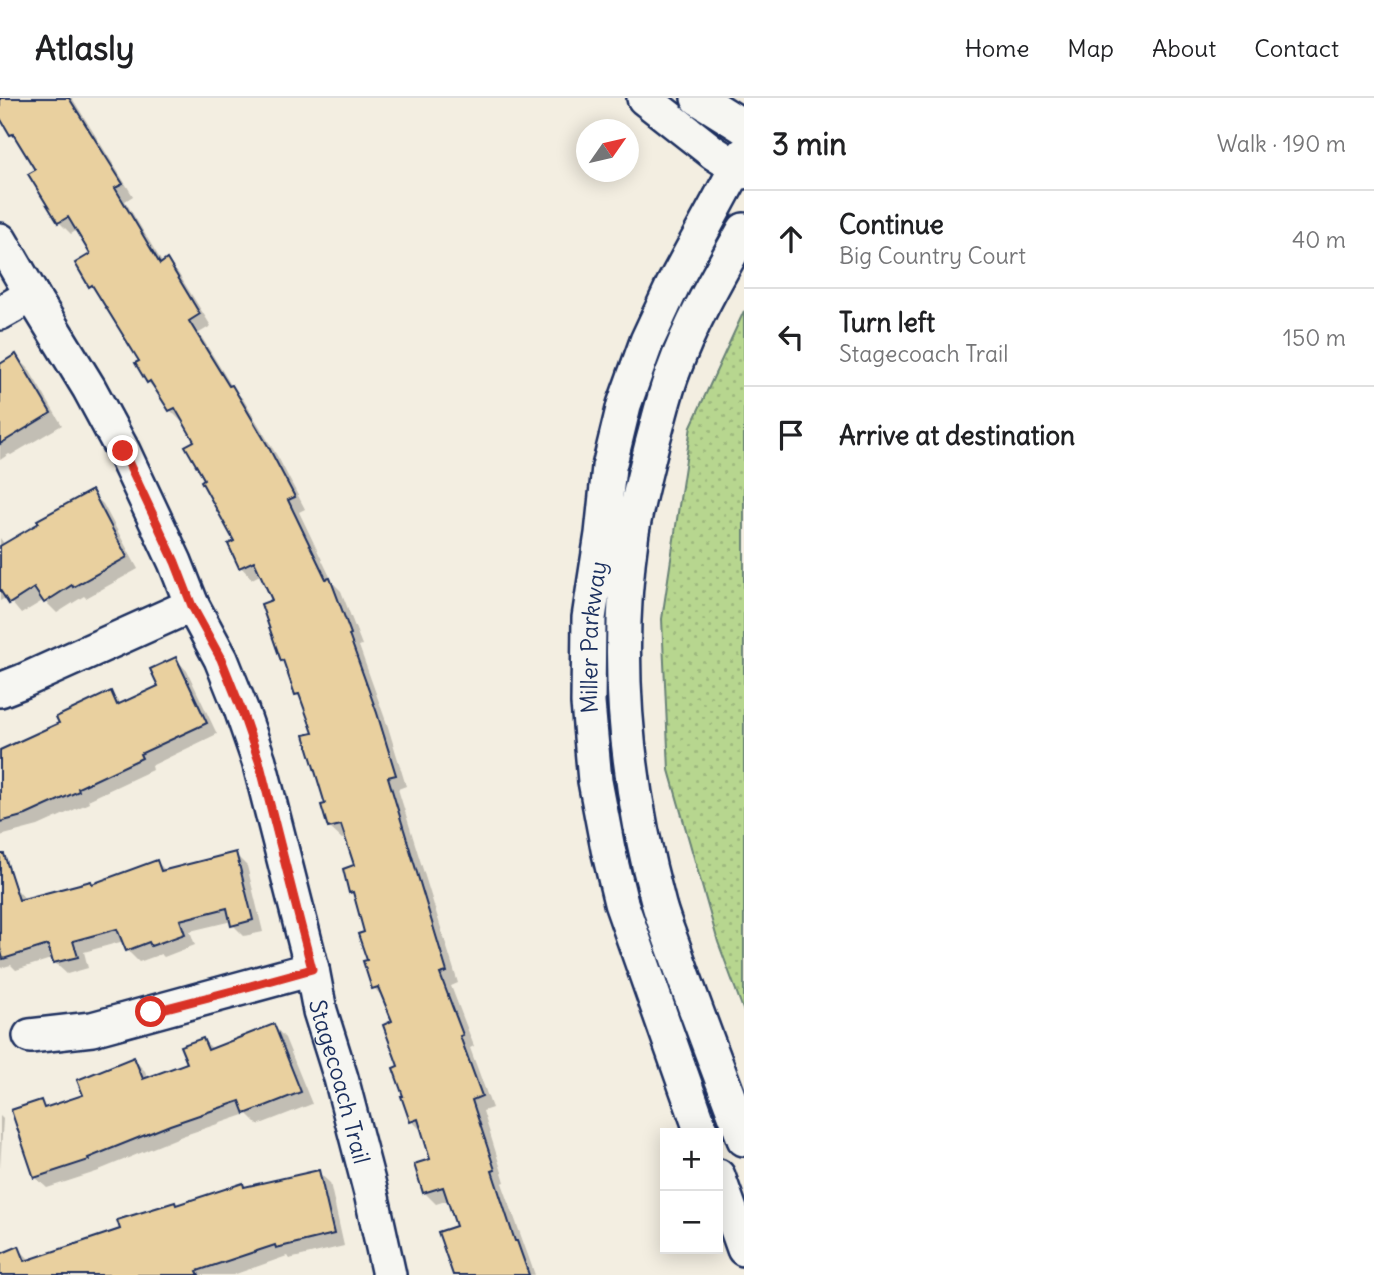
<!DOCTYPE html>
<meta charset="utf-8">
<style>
body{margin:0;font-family:Delius,sans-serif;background:#f2f2f2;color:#202124}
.controls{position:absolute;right:21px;bottom:21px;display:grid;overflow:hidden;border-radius:0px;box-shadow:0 4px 18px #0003}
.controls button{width:63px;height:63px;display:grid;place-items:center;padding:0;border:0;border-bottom:2px solid #e0e0e0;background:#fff;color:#202124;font:35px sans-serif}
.compass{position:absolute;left:576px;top:21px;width:63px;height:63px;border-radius:50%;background:#fff;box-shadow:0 4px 18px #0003;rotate:56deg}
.stop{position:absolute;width:21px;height:21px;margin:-16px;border:5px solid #d93025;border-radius:50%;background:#fff}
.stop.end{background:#d93025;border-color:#fff;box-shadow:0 2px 7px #0008}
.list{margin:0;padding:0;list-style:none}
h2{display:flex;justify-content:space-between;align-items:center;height:91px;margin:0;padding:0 28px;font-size:30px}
h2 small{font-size:23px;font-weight:400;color:#757577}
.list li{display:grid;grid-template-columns:46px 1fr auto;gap:21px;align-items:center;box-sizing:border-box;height:98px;padding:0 28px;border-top:2px solid #e0e0e0}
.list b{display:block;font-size:26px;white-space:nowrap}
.list p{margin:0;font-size:23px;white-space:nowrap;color:#757577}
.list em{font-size:23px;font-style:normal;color:#757577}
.icon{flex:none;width:38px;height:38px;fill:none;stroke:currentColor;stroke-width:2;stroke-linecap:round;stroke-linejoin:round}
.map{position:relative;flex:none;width:744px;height:1177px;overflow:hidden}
header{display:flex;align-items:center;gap:42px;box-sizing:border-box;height:98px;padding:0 35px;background:#fff;border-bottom:2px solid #e0e0e0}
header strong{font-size:33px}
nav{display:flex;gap:38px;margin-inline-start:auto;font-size:24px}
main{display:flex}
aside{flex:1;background:#fff}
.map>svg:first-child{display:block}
</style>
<header>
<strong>Atlasly</strong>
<nav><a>Home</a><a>Map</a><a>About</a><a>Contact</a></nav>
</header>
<main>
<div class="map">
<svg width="744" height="1177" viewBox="0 0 744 1177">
<defs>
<pattern id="grass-dots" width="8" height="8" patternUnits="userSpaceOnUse" patternTransform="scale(1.75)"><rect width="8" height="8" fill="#b7d68f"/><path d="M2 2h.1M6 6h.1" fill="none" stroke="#9db87e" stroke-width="1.8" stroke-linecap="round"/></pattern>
</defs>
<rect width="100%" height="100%" fill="#f3eee1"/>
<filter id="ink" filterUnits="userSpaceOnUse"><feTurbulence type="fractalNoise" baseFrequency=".0143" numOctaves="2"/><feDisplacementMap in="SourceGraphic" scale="14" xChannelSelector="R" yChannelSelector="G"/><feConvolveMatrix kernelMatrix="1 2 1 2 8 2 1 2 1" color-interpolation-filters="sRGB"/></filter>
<g filter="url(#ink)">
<polygon fill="url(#grass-dots)" stroke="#698276" stroke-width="2" points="744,213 744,914 718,844 669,672 662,521 691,328"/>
<g fill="#0003">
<polygon points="0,0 72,0 133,98 125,103 163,166 167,164 178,175 211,228 199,235 234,292 243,301 279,361 305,411 299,414 333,485 341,493 362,547 359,548 388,629 406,688 398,691 458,885 451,888 474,948 470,950 492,1010 483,1013 505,1084 502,1085 535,1177 454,1177 458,1129 449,1102 436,1106 424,1094 433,1062 424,1035 412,1023 400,969 394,924 385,901 374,890 369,863 366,835 356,800 351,794 356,769 347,740 342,741 330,730 315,636 303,602 297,596 286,565 283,562 275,503 262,476 252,481 241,469 236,444 207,382 196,344 184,322 182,324 170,312 160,296 148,284 137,266 141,263 102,199 91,187 92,157 77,132 71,136 59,124 31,76 37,72 20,45 12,36 0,17"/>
<polygon points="16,258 28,270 62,327 11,357 9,356 0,362 0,268"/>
<polygon points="92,395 103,406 138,471 86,500 84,498 57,515 44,502 21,516 7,499 0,503 0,440 5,447"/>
<polygon points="176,561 187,573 217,636 151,668 152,672 88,702 89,705 38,728 0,738 0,654 62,626 110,595 122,607 161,589"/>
<polygon points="235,756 247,768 263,834 244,838 233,827 232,823 190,833 195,847 164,859 161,856 139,864 127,852 124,843 84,854 88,870 67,876 55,865 54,860 16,872 11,867 0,870 0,857 10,854 9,851 0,853 0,792 13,787 26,802 91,785 94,788 157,764 166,773"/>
<polygon points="274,928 285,940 312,1006 258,1027 247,1016 182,1038 99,1072 99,1073 47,1090 35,1079 40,1004 47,1011 86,998 133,961 145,973 148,981 189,966 203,942 213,951"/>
<polygon points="0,1018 3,1021 0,1071"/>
<polygon points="318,1074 330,1085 344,1148 289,1161 287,1158 233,1177 0,1177 0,1158 18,1150 30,1162 122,1132 177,1108 242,1087 246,1090"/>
</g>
<g fill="#e9d09f" stroke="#1b2f5e" stroke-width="2">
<polygon points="0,0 69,0 123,86 115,90 160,166 167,161 200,216 189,223 229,288 232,287 268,348 295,399 288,402 326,481 330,480 351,536 349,537 377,615 396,677 388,679 447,874 440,876 463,937 460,938 482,998 472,1002 495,1072 492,1073 515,1143 517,1143 529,1177 453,1177 438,1134 456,1128 443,1089 423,1095 414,1066 430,1061 418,1021 410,1024 401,998 403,998 393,970 398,968 383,927 392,923 378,889 372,891 363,863 367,862 358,836 364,834 353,794 349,795 343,771 354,767 341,727 328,730 321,707 325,706 304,637 313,635 299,596 295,597 283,562 281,563 261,506 272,502 254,463 239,470 228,446 234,443 201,383 204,381 185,348 194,343 175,310 169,313 150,283 147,285 135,265 139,263 92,187 89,189 75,165 90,156 68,119 58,125 28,76 35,72 13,36 10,37 0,20"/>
<polygon points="16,256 51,315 0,346 0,266"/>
<polygon points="92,392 127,459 73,489 72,487 44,505 34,490 9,506 0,492 0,448 39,425 37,422"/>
<polygon points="176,559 207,625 140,656 142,660 78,690 79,693 26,717 0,724 0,652 59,625 56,619 111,593 117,607 158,588 150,571"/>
<polygon points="236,754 253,822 231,828 227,810 180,822 185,836 151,848 149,844 126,853 117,831 73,843 78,859 53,865 48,847 3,861 0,850 0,756 4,756 19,802 91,783 92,786 157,762 161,773"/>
<polygon points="274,926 301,994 245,1016 240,1003 170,1027 88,1060 89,1062 34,1080 11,1012 41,1002 44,1010 83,997 77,982 134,959 143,981 187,965 180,948 203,940 208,952"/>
<polygon points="319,1072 334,1136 276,1150 275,1147 197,1173 199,1177 0,1177 0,1156 19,1148 25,1163 120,1131 117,1122 175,1104 176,1107 243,1085 244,1089"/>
</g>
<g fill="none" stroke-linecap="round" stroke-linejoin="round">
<g stroke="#1b2f5e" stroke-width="38">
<g id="minor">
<polyline points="644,0 714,55 744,74"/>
<polyline points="698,0 744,29"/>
<path d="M744 132C718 178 691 224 673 274 664 297 659 322 652 346 645 375 637 404 632 434 614 558 626 686 659 807 664 825 672 844 678 862 699 922 722 981 744 1041"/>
<path id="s1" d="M0 142 32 197 89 290 123 353 175 464 192 507 221 561 241 611 259 663 312 871 320 913 341 980 371 1095 389 1177"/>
<polyline points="0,215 32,197"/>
<polyline points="0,592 23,583 192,507"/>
<polyline points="30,938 92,931 312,871"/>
<path id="s2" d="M702 1035 621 805 608 751 595 683 588 605 589 520 602 436 609 369 624 307 647 243 673 187 744 56"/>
<polyline points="718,1078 744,1151"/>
</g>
</g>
<use href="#minor" stroke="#f6f6f2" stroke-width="33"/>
</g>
</g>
<g fill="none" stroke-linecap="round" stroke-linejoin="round" filter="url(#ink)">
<polyline stroke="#d93025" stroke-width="9" points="123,353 175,464 192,508 221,561 241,611 259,663 312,871 236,892 151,914"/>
</g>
<g text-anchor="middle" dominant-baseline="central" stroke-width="5" stroke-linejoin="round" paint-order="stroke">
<g font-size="23" fill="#1b2f5e" stroke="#f6f6f2">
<text stroke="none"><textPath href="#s2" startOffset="513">Miller Parkway</textPath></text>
<text stroke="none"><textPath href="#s1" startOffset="914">Stagecoach Trail</textPath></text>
</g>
</g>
</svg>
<div class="controls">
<button>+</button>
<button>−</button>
</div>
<svg class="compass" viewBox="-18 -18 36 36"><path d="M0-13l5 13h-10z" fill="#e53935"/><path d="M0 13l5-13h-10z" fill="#757577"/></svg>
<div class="stop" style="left:151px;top:914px"></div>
<div class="stop end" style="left:123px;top:353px"></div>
</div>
<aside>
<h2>3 min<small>Walk · 190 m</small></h2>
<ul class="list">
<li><svg class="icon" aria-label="ahead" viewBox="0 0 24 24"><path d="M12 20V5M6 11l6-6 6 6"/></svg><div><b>Continue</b><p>Big Country Court</p></div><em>40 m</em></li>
<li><svg class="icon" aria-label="left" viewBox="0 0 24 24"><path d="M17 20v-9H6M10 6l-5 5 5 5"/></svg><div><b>Turn left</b><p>Stagecoach Trail</p></div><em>150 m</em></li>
<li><svg class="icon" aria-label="arrive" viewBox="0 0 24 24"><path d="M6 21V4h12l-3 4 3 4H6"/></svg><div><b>Arrive at destination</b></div></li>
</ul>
</aside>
</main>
